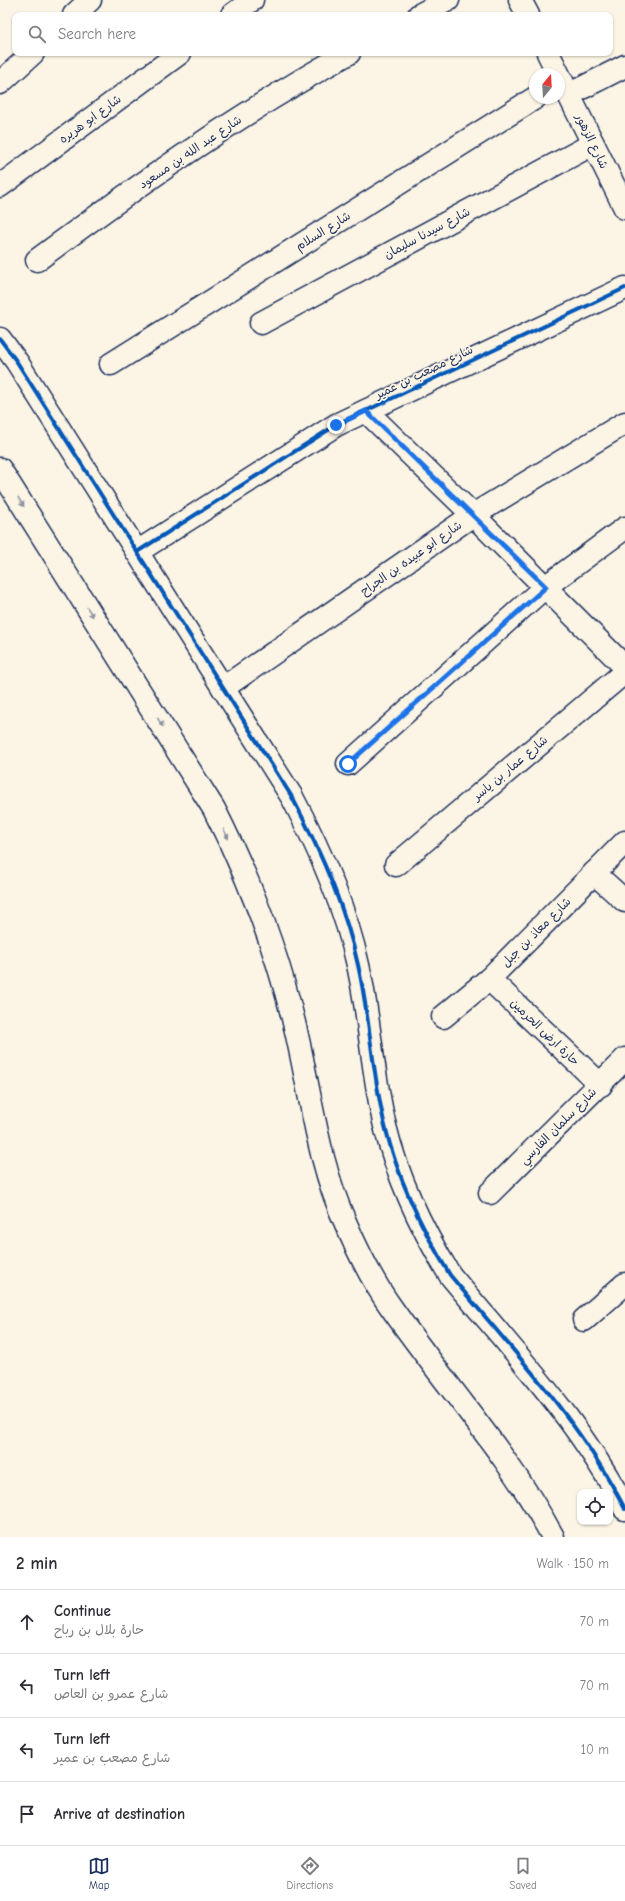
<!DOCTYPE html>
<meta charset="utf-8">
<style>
body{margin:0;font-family:"Comic Neue","Playpen Sans Arabic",sans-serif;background:#f2f2f3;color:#2b2b33}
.controls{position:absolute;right:12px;bottom:12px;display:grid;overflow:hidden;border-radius:8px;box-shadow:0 1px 3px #0004}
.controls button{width:36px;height:36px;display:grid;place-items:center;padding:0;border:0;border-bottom:1px solid #e1e1e2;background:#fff;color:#2b2b33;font:20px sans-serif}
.compass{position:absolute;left:529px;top:68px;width:36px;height:36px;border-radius:50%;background:#fff;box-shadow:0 1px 3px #0004;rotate:18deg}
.stop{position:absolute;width:12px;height:12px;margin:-9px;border:3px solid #1a73e8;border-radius:50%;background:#fff}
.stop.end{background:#1a73e8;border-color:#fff;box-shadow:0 1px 4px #0008}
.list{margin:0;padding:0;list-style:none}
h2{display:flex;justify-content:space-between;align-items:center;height:52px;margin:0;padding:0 16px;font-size:17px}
h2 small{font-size:13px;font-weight:400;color:#7c7c81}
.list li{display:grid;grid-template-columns:26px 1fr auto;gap:12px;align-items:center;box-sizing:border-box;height:64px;padding:0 16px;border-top:1px solid #e1e1e2}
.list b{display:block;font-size:15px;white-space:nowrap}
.list p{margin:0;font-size:13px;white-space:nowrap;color:#7c7c81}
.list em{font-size:13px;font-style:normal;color:#7c7c81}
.icon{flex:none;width:22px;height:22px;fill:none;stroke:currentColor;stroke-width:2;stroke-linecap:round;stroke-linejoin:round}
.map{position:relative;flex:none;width:625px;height:1537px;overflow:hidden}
.search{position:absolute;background:#fff;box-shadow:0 1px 3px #0004;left:12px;right:12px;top:12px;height:44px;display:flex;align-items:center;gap:10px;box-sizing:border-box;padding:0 14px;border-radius:8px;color:#7c7c81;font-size:15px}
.sheet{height:308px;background:#fff}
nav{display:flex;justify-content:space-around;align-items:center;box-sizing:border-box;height:56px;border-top:1px solid #e1e1e2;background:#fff;font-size:11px;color:#7c7c81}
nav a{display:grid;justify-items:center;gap:2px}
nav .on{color:#1b2f5e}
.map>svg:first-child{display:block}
</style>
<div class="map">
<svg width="625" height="1537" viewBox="0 0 625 1537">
<rect width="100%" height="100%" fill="#fcf5e5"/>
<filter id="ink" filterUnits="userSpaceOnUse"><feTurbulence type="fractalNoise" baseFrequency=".025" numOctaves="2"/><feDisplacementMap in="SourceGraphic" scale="8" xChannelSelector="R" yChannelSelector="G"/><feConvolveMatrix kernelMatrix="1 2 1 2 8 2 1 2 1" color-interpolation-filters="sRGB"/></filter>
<g filter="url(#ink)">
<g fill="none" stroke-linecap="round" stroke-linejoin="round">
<g stroke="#1b2f5e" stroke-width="25">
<g id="minor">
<polyline points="520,0 528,15"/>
<polyline points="74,15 90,0"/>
<polyline points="232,15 252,0"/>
<polyline points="419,15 448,0"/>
<polyline points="548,53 625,208"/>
<polyline points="0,83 33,53"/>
<polyline points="570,94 625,66"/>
<polyline points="0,186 180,53"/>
<path d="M37 260C137 186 240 113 349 53"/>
<polyline points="261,323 593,144"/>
<path d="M0 339 17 362 292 797C320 850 345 906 358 965 370 1018 372 1073 385 1126 398 1179 421 1228 450 1275 512 1350 581 1422 625 1509"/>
<polyline points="111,364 535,98"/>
<polyline points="366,411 473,515 625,667"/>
<path d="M0 469 214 809C250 880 278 953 296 1031 311 1095 318 1163 346 1224 359 1254 374 1284 393 1310 446 1386 509 1455 553 1537"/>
<polyline points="137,552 336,425 625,288"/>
<polyline points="223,688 473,515 625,423"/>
<polyline points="348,764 545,587 625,528"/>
<polyline points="396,865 625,672"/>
<polyline points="594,873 625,901"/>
<polyline points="489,979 601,1085"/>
<polyline points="443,1017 489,979 625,842"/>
<polyline points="490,1193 625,1059"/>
<polyline points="584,1320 625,1284"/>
</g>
</g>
<use href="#minor" stroke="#fcf5e5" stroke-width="22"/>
<g stroke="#fcf5e5" stroke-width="6">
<g id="cycleway">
<path d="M0 339 17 362 292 797C320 850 345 906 358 965 370 1018 372 1073 385 1126 398 1179 421 1228 450 1275 512 1350 581 1422 625 1509"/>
<polyline points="137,552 336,425 625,288"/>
</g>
</g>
<use href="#cycleway" stroke="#0057b8" stroke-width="4"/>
</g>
<defs><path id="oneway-solid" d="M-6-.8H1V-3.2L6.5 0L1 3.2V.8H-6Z"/></defs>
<g fill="#8c92a2">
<use href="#oneway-solid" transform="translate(21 502) rotate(58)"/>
<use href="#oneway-solid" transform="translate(90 612) rotate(58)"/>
<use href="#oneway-solid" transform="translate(160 722) rotate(58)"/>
<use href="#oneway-solid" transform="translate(226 834) rotate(64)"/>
</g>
</g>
<g fill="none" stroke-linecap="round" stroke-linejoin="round" filter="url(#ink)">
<polyline stroke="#1a73e8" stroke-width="5" points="336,425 366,411 546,587 348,764"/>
</g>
<g text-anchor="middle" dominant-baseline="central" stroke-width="3.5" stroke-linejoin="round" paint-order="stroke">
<g font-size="12" fill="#1b2f5e" stroke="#fcf5e5">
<text transform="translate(90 119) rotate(-36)">شارع ابو هريره</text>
<text transform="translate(592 141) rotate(64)">شارع الزهور</text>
<text transform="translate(190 152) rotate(-34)">شارع عبد الله بن مسعود</text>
<text transform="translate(323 231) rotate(-32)">شارع السلام</text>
<text transform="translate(427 233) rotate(-28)">شارع سيدنا سليمان</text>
<text transform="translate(424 372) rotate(-26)">شارع مصعب بن عمير</text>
<text transform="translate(411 558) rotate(-35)">شارع ابو عبيده بن الجراح</text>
<text transform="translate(510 768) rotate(-40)">شارع عمار بن ياسر</text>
<text transform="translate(536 932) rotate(-45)">شارع معاذ بن جبل</text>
<text transform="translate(545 1032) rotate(44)">حارة ارض الحرمين</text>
<text transform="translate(558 1126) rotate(-45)">شارع سلمان الفارسي</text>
</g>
</g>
</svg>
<div class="controls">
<button><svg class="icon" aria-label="locate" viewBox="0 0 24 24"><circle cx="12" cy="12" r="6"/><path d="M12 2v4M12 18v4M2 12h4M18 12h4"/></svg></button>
</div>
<svg class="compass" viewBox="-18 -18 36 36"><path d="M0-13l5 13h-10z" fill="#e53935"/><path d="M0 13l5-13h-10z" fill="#7c7c81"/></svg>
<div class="stop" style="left:348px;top:764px"></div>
<div class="stop end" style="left:336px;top:425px"></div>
<div class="search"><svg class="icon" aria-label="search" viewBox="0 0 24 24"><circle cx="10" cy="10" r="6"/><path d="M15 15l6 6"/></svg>Search here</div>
</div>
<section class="sheet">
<h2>2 min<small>Walk · 150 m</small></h2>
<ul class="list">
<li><svg class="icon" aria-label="ahead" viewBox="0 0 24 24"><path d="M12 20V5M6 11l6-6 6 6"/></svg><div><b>Continue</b><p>حارة بلال بن رباح</p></div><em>70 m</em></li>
<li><svg class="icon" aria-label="left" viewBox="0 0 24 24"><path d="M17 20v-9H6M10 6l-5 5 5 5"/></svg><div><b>Turn left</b><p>شارع عمرو بن العاص</p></div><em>70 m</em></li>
<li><svg class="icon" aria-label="left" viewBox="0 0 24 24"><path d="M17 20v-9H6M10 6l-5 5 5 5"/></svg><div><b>Turn left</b><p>شارع مصعب بن عمير</p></div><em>10 m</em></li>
<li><svg class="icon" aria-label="arrive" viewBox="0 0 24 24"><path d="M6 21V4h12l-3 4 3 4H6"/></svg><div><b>Arrive at destination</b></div></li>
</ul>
</section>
<nav>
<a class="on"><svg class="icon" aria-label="map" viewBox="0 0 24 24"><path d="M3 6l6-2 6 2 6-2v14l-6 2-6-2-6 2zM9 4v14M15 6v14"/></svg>Map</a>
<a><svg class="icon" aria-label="directions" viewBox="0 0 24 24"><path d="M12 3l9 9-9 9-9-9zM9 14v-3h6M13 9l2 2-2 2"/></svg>Directions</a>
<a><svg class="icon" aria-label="saved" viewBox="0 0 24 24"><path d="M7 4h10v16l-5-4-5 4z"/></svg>Saved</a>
</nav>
